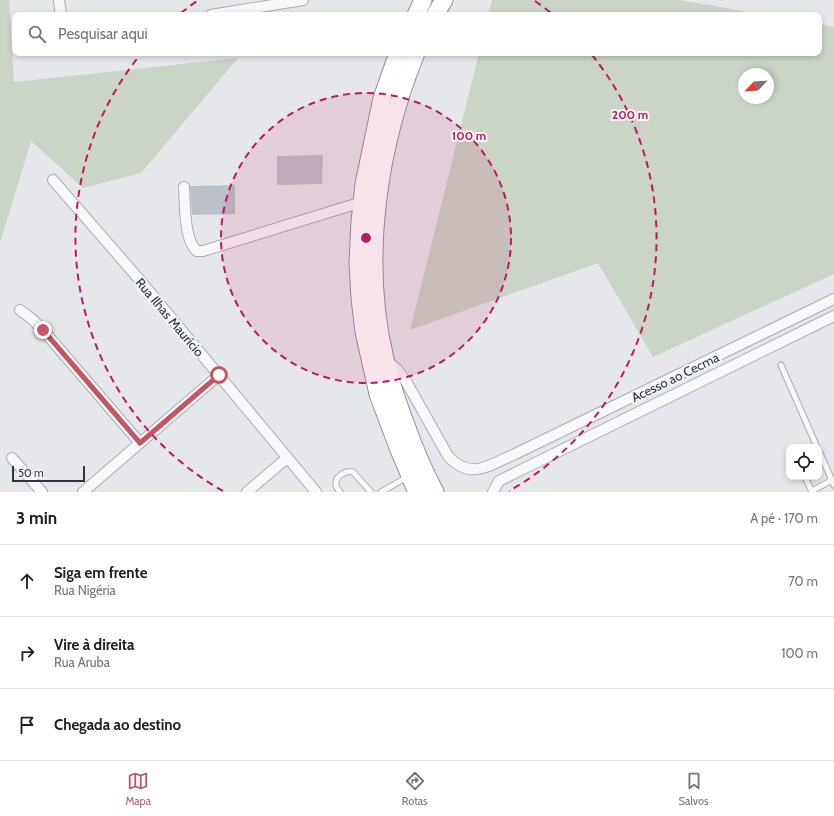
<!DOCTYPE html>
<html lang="pt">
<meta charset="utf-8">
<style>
body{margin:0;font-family:Cabin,sans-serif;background:#f6f6f6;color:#202124}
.controls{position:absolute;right:12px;bottom:12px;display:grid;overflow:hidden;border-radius:8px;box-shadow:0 2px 6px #0003}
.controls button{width:36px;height:36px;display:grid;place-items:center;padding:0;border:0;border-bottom:1px solid #e0e0e0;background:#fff;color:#202124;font:20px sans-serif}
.compass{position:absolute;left:738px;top:68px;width:36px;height:36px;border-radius:50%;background:#fff;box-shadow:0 2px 6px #0003;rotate:245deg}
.scale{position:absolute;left:12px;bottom:10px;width:73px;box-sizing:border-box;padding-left:4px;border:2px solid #2e3442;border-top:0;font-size:11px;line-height:14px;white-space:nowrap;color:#2e3442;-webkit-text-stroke:3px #f5f6f8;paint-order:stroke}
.stop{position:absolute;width:12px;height:12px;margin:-9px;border:3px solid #c35763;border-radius:50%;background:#fff}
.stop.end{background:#c35763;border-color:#fff;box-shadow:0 1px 4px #0008}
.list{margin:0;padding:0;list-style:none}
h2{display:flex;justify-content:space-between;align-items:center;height:52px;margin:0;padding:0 16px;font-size:17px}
h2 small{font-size:13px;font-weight:400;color:#757577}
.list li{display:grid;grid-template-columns:26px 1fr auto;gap:12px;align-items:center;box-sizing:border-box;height:72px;padding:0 16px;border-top:1px solid #e0e0e0}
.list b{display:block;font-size:15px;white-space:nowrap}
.list p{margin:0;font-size:13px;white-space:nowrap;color:#757577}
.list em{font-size:13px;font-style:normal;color:#757577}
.icon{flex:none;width:22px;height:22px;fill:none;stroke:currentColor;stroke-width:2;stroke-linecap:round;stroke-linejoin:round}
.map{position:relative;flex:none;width:834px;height:492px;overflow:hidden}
.search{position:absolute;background:#fff;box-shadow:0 2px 6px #0003;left:12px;right:12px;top:12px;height:44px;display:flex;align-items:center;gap:10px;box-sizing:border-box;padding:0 14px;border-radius:8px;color:#757577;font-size:15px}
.sheet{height:268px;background:#fff}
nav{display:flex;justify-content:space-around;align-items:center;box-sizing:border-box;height:56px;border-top:1px solid #e0e0e0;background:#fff;font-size:11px;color:#757577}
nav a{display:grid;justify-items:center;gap:2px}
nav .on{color:#c35763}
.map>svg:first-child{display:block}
</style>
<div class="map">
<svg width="834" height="492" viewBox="0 0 834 492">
<rect width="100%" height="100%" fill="#e5e7eb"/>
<g fill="#cad4c7" fill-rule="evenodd">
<polygon points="0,0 9,0 14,82 238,58 141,173 83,188 31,141 0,243"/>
<polygon points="492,0 680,0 766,15 488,15"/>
<path d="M819 24 834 27V274L653 357 598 263 410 330 479 53H819ZM744 74H768V98H744Z"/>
</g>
<g fill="#bcc0c8">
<polygon points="323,155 322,184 277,185 277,156"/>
<polygon points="235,185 235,214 192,215 190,186"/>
</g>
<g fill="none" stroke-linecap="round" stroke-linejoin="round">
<g stroke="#aaaeb5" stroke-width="7">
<g id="service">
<polyline points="781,365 817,447"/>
<polyline points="819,451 834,485"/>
<polyline points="805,477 812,492"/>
<polyline points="812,491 832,480"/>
<path d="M340 492C338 489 335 487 336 483 336 476 346 470 353 472L371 492"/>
<polyline points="381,492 409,476"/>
</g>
</g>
<g stroke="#aaaeb5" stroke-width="12">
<g id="minor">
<polyline points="59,0 61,15"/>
<polyline points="211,15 303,0"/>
<polyline points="53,180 138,278 316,492"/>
<path d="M184 187C185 203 184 241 197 251H203L362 202"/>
<polyline points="20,310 32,319 43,330 140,443"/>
<path d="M385 359 397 369 407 383 448 456C471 481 489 465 515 454L834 299"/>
<polyline points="12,458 42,492"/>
<polyline points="83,492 219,375"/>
<polyline points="247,492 287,458"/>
<polyline points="493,492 499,481 523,469 834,316"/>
</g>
</g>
<g stroke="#8d94a1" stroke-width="19">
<g id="trunk">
<polyline points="416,15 423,0"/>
<polyline points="435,15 444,0"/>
<polyline points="398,53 382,98 364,184 360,221 358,263 360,298 364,332 378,394 399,450 417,492"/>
<path d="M416 53C378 147 361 259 385 359 390 382 398 404 406 425 414 448 424 471 435 492"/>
</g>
</g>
<use href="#service" stroke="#f7f8fa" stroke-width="5"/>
<use href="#minor" stroke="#f7f8fa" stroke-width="10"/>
<use href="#trunk" stroke="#fff" stroke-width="17"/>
</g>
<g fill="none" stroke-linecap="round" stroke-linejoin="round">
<polyline stroke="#c35763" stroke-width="5" points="43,330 140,443 219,375"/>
</g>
<circle cx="366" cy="238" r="145" fill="#c2185b" fill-opacity=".12"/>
<g fill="none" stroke="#c2185b" stroke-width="2" stroke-dasharray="7 5">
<circle cx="366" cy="238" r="145"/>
<path d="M223 491A291 291 0 0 1 140 55M181 13A291 291 0 0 1 197 1M535 1A291 291 0 0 1 551 13M592 55A291 291 0 0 1 509 491"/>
</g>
<g text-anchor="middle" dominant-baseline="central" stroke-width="4" stroke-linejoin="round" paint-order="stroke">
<g font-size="13" fill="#2e3442" stroke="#f5f6f8">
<text transform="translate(170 317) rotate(50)">Rua Ilhas Maurício</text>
<text transform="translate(675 377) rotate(-26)">Acesso ao Cecma</text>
</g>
</g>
<circle cx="366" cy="238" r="6" fill="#c2185b" stroke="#f5f6f8" stroke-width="2"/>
<g font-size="12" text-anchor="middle" font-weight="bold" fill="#c2185b" stroke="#f5f6f8" stroke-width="4" stroke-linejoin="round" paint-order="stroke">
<text x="630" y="119">200 m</text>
<text x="469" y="140">100 m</text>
</g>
</svg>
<div class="controls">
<button><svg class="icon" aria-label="locate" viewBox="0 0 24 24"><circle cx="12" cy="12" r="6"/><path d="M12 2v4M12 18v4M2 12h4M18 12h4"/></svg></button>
</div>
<svg class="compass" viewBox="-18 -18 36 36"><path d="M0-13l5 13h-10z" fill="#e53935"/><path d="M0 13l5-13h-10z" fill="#757577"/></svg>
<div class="scale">50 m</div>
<div class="stop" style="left:219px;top:375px"></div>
<div class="stop end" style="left:43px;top:330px"></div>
<div class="search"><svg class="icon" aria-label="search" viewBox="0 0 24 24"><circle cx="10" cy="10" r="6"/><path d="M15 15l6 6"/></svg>Pesquisar aqui</div>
</div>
<section class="sheet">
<h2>3 min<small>A pé · 170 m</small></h2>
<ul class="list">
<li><svg class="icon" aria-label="ahead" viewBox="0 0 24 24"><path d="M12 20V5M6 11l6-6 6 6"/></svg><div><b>Siga em frente</b><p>Rua Nigéria</p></div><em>70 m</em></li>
<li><svg class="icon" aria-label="right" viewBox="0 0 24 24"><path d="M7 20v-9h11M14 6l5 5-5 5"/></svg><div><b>Vire à direita</b><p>Rua Aruba</p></div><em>100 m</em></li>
<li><svg class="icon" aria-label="arrive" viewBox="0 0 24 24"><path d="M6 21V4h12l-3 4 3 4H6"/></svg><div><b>Chegada ao destino</b></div></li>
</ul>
</section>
<nav>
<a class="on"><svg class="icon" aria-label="map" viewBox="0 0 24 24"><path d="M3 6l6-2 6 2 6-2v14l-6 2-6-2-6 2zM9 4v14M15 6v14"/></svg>Mapa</a>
<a><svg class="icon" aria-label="directions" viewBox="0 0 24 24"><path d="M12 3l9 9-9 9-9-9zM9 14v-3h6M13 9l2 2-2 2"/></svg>Rotas</a>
<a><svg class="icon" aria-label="saved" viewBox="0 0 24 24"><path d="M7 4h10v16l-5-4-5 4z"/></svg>Salvos</a>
</nav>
